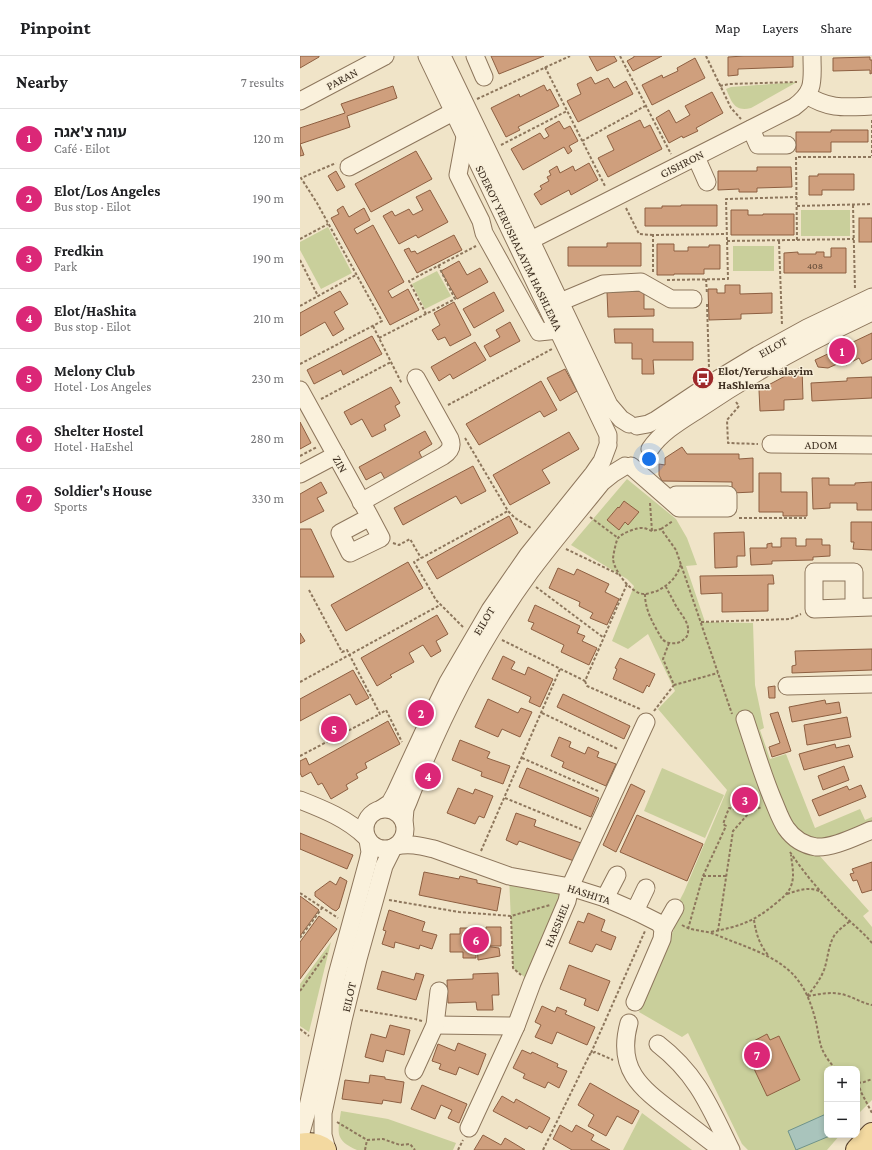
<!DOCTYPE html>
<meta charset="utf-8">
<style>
body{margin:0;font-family:"Crimson Pro","Noto Sans Hebrew",serif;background:#f6f6f6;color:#202124}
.controls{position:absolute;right:12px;bottom:12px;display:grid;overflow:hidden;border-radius:8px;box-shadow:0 2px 6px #0003}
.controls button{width:36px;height:36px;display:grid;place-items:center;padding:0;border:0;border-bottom:1px solid #e0e0e0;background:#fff;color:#202124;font:20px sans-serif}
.you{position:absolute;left:349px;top:403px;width:14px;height:14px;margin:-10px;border:3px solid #fff;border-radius:50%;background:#1a73e8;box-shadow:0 0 0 6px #1a73e833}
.badge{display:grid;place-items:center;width:26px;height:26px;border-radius:50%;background:#db2777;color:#fff;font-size:13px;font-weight:700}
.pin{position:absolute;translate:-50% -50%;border:2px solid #fff;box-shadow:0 1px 4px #0006}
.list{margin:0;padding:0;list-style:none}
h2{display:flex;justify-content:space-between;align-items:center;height:52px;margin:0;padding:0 16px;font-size:17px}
h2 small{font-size:13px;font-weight:400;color:#757577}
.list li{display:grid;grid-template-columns:26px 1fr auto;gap:12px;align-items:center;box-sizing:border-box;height:60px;padding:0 16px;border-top:1px solid #e0e0e0}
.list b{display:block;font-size:15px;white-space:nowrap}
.list p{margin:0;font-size:13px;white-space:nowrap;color:#757577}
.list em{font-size:13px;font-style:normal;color:#757577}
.map{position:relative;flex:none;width:572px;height:1094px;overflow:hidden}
header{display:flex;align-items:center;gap:24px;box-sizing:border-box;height:56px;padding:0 20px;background:#fff;border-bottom:1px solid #e0e0e0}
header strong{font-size:19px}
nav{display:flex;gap:22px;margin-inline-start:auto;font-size:14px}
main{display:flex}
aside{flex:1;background:#fff}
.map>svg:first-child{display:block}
</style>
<header>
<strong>Pinpoint</strong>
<nav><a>Map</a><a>Layers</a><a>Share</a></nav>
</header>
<main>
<aside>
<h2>Nearby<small>7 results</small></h2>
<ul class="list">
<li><span class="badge">1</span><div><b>עוגה צ'אגה</b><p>Café · Eilot</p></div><em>120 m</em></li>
<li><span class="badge">2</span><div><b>Elot/Los Angeles</b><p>Bus stop · Eilot</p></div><em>190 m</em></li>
<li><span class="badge">3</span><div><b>Fredkin</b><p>Park</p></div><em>190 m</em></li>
<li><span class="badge">4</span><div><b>Elot/HaShita</b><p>Bus stop · Eilot</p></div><em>210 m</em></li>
<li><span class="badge">5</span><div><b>Melony Club</b><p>Hotel · Los Angeles</p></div><em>230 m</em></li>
<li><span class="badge">6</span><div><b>Shelter Hostel</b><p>Hotel · HaEshel</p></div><em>280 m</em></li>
<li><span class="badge">7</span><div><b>Soldier's House</b><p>Sports</p></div><em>330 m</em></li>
</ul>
</aside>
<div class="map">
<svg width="572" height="1094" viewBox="0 0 572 1094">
<rect width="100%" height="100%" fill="#f0e4c8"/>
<g fill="#c9cf9b">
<path d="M497 26 451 52C434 56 432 46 426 33L431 31Z"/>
<rect x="501" y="154" width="49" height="26"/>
<polygon points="28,171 52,217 21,233 0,194 0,186"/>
<rect x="433" y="190" width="41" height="25"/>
<polygon points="137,215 151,240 125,253 112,228"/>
<polygon points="327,423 376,463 387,482 397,509 386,510 405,566 453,567 455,629 464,672 460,674 470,703 486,698 515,772 560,753 565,764 572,761 572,776 518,798 569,855 563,860 572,871 572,1044 557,1059 557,1013 527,1013 527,1079 540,1079 527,1094 448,1094 442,1088 388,977 382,981 339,956 374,873 373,857 384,836 427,734 358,653 375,635 348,578 328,593 312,585 334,530 327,523 271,489"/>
<polygon points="362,712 424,739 405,782 344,755"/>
<polygon points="209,820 270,831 232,927 213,912"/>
<polygon points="31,886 9,976 0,970 0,928"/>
<path d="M41 1055 88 1063 156 1087 153 1094H57C34 1084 38 1076 41 1055Z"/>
<polygon points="342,1057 392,1094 323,1094"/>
</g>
<polygon fill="#a9c4bc" stroke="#6f938a" points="526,1058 527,1079 532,1079 496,1094 488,1075"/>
<g fill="#cf9f7d" stroke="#8d5f41">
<polygon points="0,0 19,0 19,1 0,12"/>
<polygon points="191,0 244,0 199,18"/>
<polygon points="289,0 314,0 317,5 297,15"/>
<polygon points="334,0 362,0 333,15 327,5 334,1"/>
<polygon points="444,0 493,0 493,11 438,13 438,19 428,20 428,1"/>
<polygon points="570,1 570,4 572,4 572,17 570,18 570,14 533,15 533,2"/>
<polygon points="395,2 405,22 352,49 342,29 362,19 363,22 378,15 377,12"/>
<polygon points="291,21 295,28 308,22 314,32 326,25 333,38 278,66 267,45 281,38 277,28"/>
<polygon points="244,29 247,35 250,33 259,50 218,71 220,74 206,81 191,52 219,38 220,41"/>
<polygon points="93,30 97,42 47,60 50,71 0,88 4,99 0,100 0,72 45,57 41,48"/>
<polygon points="412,36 423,57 396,72 398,75 383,82 382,80 369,87 356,62 369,54 376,67 390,59 385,50"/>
<polygon points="340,64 344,72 350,69 362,93 308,121 298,102 314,94 307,80"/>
<polygon points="259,65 264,73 270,70 278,85 269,90 272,95 268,98 264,91 223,114 211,93 240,77 244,83 249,80 245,73"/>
<polygon points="531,74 568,74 568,86 531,86 531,96 496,96 496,76 531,76"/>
<polygon points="116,95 132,123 71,156 55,128"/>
<polygon points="289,107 298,124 271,139 269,134 241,149 234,138 242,133 240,130 249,125 247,121 251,119 249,115 257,110 260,117 273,110 275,115"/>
<polygon points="457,111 491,111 492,131 457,132 457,136 439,136 439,133 418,134 418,115 457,115"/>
<polygon points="36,115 45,131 37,135 28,120"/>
<polygon points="518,118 554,118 554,134 522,134 522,139 509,139 509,120 518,120"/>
<polygon points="130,134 148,166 118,182 116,179 99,188 83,160 92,155 95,160 109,153 113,159 123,154 116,141"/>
<polygon points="381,149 417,149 417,170 345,170 345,152 362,152 362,150 381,150"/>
<polygon points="43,150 49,161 64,152 70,164 54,173 57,178 73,169 104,226 88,235 92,242 108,233 119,254 90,269 31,162 39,158 37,154"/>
<polygon points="431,154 448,154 448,159 463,159 463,158 494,158 494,179 431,179"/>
<rect x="559" y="162" width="13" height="24"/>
<polygon points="154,179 162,194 117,217 104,194 109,192 111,196 115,195 117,198"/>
<polygon points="307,187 341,187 341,210 268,210 268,191 307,191"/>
<polygon points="357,188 374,188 374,195 388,195 388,191 409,191 409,189 420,189 420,213 404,213 404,218 374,218 374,219 357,219"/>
<polygon points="531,192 546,192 546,217 484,217 484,197 498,196 498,198 516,198 516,196 524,196 524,201 531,201"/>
<polygon points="159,205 167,219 180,212 188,226 157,243 141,215"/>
<polygon points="425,229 440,229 440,238 472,237 472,257 441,258 441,263 409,264 408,233 417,233 417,237 425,237"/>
<polygon points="40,235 48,248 34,256 44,273 33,280 25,266 0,280 0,257"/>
<polygon points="344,235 344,253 354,253 354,260 308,261 307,236"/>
<polygon points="194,236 204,255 174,272 163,253"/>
<polygon points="154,246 171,279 150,290 145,281 138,284 132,274 140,269 134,257"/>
<polygon points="210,266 220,285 190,301 184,290 200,281 196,274"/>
<polygon points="314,273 353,273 353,286 393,286 393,304 353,304 354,318 342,318 342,303 332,303 332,287 315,287"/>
<polygon points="572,277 572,303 562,308 559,302 546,309 544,305 528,312 518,311 515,304"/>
<polygon points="72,280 82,298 43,319 41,314 14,328 7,314"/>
<polygon points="175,286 186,304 153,323 150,318 139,325 131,311"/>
<polygon points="502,311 503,343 484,344 484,354 460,355 459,334"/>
<polygon points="265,313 277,335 260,345 247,322"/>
<polygon points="572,321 572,342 512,345 511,327 547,325 547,322"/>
<polygon points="241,325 257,354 244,361 240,355 179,389 166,368"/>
<polygon points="91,331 100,347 95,350 100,360 84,369 86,374 72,381 62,363 51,369 44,356"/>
<polygon points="0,366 11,387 0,393"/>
<polygon points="125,375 132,388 119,396 122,402 106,411 108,414 87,427 81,416 66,424 59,411"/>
<polygon points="269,376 279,393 242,414 250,427 210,449 193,419"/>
<polygon points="382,391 387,398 439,398 439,403 453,402 453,436 432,437 432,426 362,425 359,419 359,408 365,409 365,402"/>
<polygon points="173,410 186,435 161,448 156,440 103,469 94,452"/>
<polygon points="459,417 481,417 481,436 507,436 507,460 483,460 483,456 459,456"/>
<polygon points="512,422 529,422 529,429 555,429 555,427 572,426 572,454 557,454 557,447 530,447 530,452 513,453"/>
<polygon points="21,426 27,437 17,442 24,455 0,467 0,438"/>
<polygon points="324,445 339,456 328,469 325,466 319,474 307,464 318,451 319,452"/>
<polygon points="209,460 218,477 137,523 127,506"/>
<polygon points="551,466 572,466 572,494 553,493 554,486 551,486"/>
<polygon points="0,473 11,473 34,521 0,521"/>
<polygon points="444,476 445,500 437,500 437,511 415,512 414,477"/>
<polygon points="481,482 496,482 496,490 506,490 506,483 522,483 522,489 530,489 530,500 513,501 513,504 472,505 472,508 451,509 450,492 467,492 467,488 472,487 472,491 481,491"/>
<polygon points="108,506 123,532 46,575 31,549"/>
<polygon points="258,512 274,519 277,513 309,528 305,536 319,543 307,569 290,562 293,557 279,550 280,546 249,532"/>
<polygon points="473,519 474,528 468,528 468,555 422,556 422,537 401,538 400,520"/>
<polygon points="235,549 280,570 277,577 285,580 282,585 297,592 289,609 261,596 264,589 231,573 234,567 228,565"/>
<polygon points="137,559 148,578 136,585 141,595 131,601 123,589 109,597 114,606 90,619 92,621 77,630 61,602"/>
<polygon points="0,577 5,585 0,588"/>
<polygon points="572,593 572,614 492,617 492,610 496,609 495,595"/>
<polygon points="203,600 215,606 211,613 225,619 228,611 253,623 240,651 229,646 231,641 192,623"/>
<polygon points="320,602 355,618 349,631 347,629 343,637 313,623 317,613 315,612"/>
<polygon points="53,614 69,642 56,649 50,638 0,665 0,643"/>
<polygon points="475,630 475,642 469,642 468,631"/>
<polygon points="263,638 330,670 324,683 257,651"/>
<polygon points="188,643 218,657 221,652 232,656 220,681 202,673 198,681 175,671"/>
<polygon points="525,644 526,648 539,646 541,657 492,666 489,651"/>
<polygon points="478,656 491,695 472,701 469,691 480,687 470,658"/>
<polygon points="547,661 551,681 507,689 504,669"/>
<polygon points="88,665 100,688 65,707 67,712 56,718 58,722 46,729 48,733 31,743 22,727 18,729 11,716 2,721 0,717 0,705 6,702 9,709"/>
<polygon points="259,681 271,686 269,691 285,698 288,691 299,696 297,701 316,708 306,730 262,711 264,706 251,700"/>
<polygon points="160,684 190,696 187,702 210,710 203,728 181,720 182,716 152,704"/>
<polygon points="535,688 536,692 549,689 553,701 504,714 499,698"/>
<polygon points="544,710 549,724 523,734 518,720"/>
<polygon points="227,712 299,742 291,761 219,731"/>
<polygon points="331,728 345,735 316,796 303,789"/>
<polygon points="561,729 566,741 519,760 512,744 547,730 549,734"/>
<polygon points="158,732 173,738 175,733 193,740 184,762 179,760 175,768 147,757"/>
<polygon points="216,757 236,764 234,770 281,787 274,805 219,785 217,789 206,784"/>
<polygon points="337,759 403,788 387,825 320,796"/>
<polygon points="0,777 53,799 47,813 0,793"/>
<polygon points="572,806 572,834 562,837 557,824 553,825 550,818 554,817 552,813"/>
<polygon points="124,816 159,823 160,820 177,824 177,827 201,832 197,855 119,839"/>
<polygon points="40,821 47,825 39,852 36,855 32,853 15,840 15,836 30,825 36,829"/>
<polygon points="0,840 19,854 0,880"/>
<polygon points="89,854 125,866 122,875 137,879 132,893 120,889 119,893 95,886 94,892 82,888 86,875 83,874"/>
<polygon points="288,857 305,864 301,875 316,881 311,894 296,888 292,896 269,887 278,865 284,867"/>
<polygon points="19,860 37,873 0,923 0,886"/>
<polygon points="186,871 201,871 201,890 176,890 176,902 163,902 163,896 150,896 150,878 160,878 160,872 171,872 171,875 186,874"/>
<polygon points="177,889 199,892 200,900 178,904"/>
<polygon points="269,909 310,925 298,955 284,949 286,943 260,933"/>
<polygon points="82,915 114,924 116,917 124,919 116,944 77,933"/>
<polygon points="198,917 199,939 192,939 193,954 177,954 176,946 148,947 147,924 173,923 173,918"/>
<polygon points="242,950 255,956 257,951 267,955 265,958 295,971 287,989 257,976 252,988 235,981 241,969 235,966"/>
<polygon points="90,969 110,974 104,999 86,994 83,1006 65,1001 71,978 86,982"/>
<polygon points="467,978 470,984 479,980 500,1024 467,1040 446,996 452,993 450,987"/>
<polygon points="158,987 186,998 178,1019 159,1011 156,1019 139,1013 141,1008 132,1005 138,988 155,995"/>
<polygon points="222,994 231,998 232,996 258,1008 257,1011 267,1015 259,1032 248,1026 245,1032 223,1022 225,1018 213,1012"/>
<polygon points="70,1019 85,1021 85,1023 104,1026 101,1047 83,1044 82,1048 42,1043 45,1024 69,1027"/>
<polygon points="290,1027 339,1055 332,1068 317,1060 306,1080 288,1070 294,1059 278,1049"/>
<polygon points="122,1029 167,1048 159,1067 148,1062 152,1054 141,1049 135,1063 111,1053"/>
<polygon points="202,1040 214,1047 216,1043 250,1062 242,1077 229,1070 227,1073 193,1055"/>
<polygon points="260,1069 272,1076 276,1069 294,1079 291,1084 310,1094 272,1094 253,1083"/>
<polygon points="183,1079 201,1089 205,1082 225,1094 174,1094"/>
</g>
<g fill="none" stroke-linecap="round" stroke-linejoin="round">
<g stroke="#8d765c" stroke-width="19">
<g id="minor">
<polyline points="127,0 308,379 308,385"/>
<polyline points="142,0 231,185 309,349 321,363 329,368"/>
<polyline points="175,0 184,21"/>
<path d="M507 39C529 54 547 51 572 50"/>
<polyline points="0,45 85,0"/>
<polyline points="451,73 458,89 487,89"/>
<polyline points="165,81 158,119 181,165 184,177 239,276 258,274"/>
<polyline points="396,101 407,126"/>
<polyline points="49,111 153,56"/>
<path d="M221 189 494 51C516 35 512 24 512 0"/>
<polyline points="260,246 303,228 341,226 371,243 393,243"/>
<polyline points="0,334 70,461 81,482 50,497 40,477 70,461"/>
<polyline points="337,370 348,368 356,364 410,328 458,299 507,272 572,241"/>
<polyline points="471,388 572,389"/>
<path d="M350 393C361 376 382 364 399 353 454 316 512 284 572 256"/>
<polyline points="331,410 379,452 428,452 428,439 376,439 370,444"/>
<polyline points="0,418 36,399"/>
<path d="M61 446 143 400C149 396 153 391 150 383L116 322"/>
<polyline points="554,551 554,516 514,516 514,553 572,551"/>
<polyline points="487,630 572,628"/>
<path d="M445 663C454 690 462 718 473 744 477 753 480 763 486 772 493 782 504 789 516 791 534 792 556 780 572 774"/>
<path d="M0 744C23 753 48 763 66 781"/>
<circle cx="85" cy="773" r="20"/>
<polyline points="81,753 90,747 95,738 126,671 148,626 190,554 228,499 293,418 302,405 308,389"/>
<path d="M104 765 105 753 108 746C139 665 179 586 230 516 253 485 278 456 302 426L312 418 325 410"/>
<path d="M96 790C110 787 121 790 134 793L209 820 270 831 305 842 335 855 359 867 363 873 362 883 335 946"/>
<polyline points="305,842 317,819"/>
<polyline points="335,855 346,832"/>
<polyline points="363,873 375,852"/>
<path d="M329 967C316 1014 341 1032 375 1058 391 1070 406 1082 422 1094"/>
<polyline points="135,969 216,970"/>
<path d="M358 988C397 1018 410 1051 431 1094"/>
<polyline points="114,1015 135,969 139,935"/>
<polyline points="169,1072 216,970 232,927 267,845 270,831 346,666"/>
<polyline points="0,1080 7,1055 37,919 68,805 70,796 68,784"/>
<polyline points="27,1094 23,1079 23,1057 43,964 58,903 84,810 93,792"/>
</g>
</g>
<g stroke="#5b4430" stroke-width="24">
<g id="major">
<path d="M0 1089C9 1087 17 1088 25 1094"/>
<polyline points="557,1094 572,1078"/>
</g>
</g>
<g stroke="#8d765c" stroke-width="2" stroke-dasharray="3 2" stroke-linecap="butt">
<polyline points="320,0 371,98"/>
<polyline points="406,0 431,52 441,63"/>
<polyline points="245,11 305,130"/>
<polyline points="420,30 429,28 497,26"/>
<polyline points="177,43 270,0"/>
<polyline points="572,64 572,100"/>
<polyline points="282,85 345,50"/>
<polyline points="201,89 267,55"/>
<polyline points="553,149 555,234"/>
<polyline points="497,150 572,148"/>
<polyline points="326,152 339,178 353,179"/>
<polyline points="0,183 28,168"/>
<polyline points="497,184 496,101 572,101"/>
<polyline points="427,185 554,183"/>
<polyline points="479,185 482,269"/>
<polyline points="0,204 18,240"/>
<polyline points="353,216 353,179 427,178"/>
<polyline points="406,223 407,238"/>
<polyline points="367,224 428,223 426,143 497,141"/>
<polyline points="407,248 409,312"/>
<polyline points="0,250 56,219"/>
<polyline points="126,258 109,225 176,190"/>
<polyline points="73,270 102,328"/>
<polyline points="79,282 155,243 138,209"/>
<polyline points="0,308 82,265 17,147 1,122 36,107"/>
<polyline points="21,343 91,306"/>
<polyline points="436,346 439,350 427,364 428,387 458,388"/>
<polyline points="148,349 252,293"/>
<polyline points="165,382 208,455 215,462 231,472"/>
<polyline points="0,400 17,391"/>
<polyline points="350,447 352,475 361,473 376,494 432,658"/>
<polyline points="290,461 318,482"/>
<polyline points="439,462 506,462"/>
<polyline points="361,473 373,465"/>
<path d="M352 475C349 474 346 472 343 472 338 471 322 477 318 482 316 485 313 500 313 503 314 515 332 539 345 538 348 538 353 536 357 535 369 529 377 521 381 508"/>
<polyline points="93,487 99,489 110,483 121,502"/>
<polyline points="266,493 318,518"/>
<polyline points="236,531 304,582"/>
<polyline points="9,534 42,596 47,594 80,658 86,654 102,686"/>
<path d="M345 538C345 555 354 569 362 583 366 587 372 588 377 587 381 586 385 583 387 580 392 568 380 558 375 548 372 542 369 537 366 531"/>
<polyline points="401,566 490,563 501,558"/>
<polyline points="163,571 136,544 114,506 208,455"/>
<polyline points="202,584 285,625 327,528"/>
<polyline points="369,587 363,603 374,629 418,617"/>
<polyline points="285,625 287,630 340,653"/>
<polyline points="0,626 140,549"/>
<polyline points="354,655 374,629"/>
<polyline points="242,657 318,693"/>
<polyline points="0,700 80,658"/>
<polyline points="222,702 298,735"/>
<polyline points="205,742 281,773"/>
<polyline points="181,795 260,613"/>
<path d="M490 796C504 817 521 837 539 855 550 866 562 875 572 887"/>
<polyline points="403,820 426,820"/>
<polyline points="0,837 38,862"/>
<path d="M487 838C499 834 510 830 521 836"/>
<polyline points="89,844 159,856 211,860 250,849"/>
<polyline points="211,860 213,912 221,919"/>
<path d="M454 864C456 878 460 890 469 900"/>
<path d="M382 869C391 875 401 874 411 877 420 880 428 884 437 887 460 896 486 906 500 927 508 938 513 954 516 966 518 975 519 985 522 993 525 1000 530 1007 536 1013"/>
<polyline points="388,873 403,820 426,770 423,768 429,752 438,754 459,746"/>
<polyline points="418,875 433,775 448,758 461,751"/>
<path d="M411 876C439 870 452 867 475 848 482 842 488 838 491 830 495 820 492 809 491 799"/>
<polyline points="0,882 22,852"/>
<polyline points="0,935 27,897"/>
<path d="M507 940C514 932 520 924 524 914 528 903 528 890 534 880 538 874 544 870 550 865"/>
<path d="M508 940C520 938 533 935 545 939 555 942 562 947 572 949"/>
<polyline points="60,954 115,963 122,965"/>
<polyline points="0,973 9,980"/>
<polyline points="291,997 345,875"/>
<polyline points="558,1027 561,1036 572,1057"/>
<polyline points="558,1027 564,1026 572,1023"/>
<polyline points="37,1066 67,1084 83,1083 100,1089 110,1088 115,1094"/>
<polyline points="65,1094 67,1084"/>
<polyline points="158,1094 163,1084"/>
<polyline points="243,1094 290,998 295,996 313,1004"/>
</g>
<use href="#minor" stroke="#faf1dc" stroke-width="17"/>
<use href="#major" stroke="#f3d9a0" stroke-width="22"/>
</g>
<defs>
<g id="bus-disc" transform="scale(1.15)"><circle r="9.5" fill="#9e2a2b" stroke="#f7eed8"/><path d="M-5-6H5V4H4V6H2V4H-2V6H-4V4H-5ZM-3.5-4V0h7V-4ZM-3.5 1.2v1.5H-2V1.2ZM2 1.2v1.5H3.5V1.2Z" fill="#fff"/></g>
</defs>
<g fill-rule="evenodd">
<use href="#bus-disc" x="403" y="322"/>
</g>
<g text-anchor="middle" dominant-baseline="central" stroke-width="3" stroke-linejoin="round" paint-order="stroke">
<g font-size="10" fill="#624a37">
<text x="515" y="209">408</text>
</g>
<g font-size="12" fill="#3d2e20" stroke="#f7eed8">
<text transform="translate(42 23) rotate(-28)">PARAN</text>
<text transform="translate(382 108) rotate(-27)">GISHRON</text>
<text transform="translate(219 192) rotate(64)">SDEROT YERUSHALAYIM HASHLEMA</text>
<text transform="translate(473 291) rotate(-29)">EILOT</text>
<text x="521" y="389">ADOM</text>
<text transform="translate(40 408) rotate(61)">ZIN</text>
<text transform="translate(184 565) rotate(-59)">EILOT</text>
<text transform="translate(289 838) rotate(18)">HASHITA</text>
<text transform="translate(257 869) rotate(-68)">HAESHEL</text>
<text transform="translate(49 941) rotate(-77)">EILOT</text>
</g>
<g font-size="12" font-weight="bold" fill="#3d2e20" stroke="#f7eed8" text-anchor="start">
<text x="418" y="315">Elot/Yerushalayim<tspan x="418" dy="14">HaShlema</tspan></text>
</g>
</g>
</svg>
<div class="controls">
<button>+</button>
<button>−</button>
</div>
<div class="you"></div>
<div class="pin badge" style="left:542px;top:295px">1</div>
<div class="pin badge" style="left:121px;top:657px">2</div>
<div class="pin badge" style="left:445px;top:744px">3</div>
<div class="pin badge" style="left:128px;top:720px">4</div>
<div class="pin badge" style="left:34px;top:673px">5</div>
<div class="pin badge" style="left:176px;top:884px">6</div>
<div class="pin badge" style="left:457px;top:999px">7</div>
</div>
</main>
